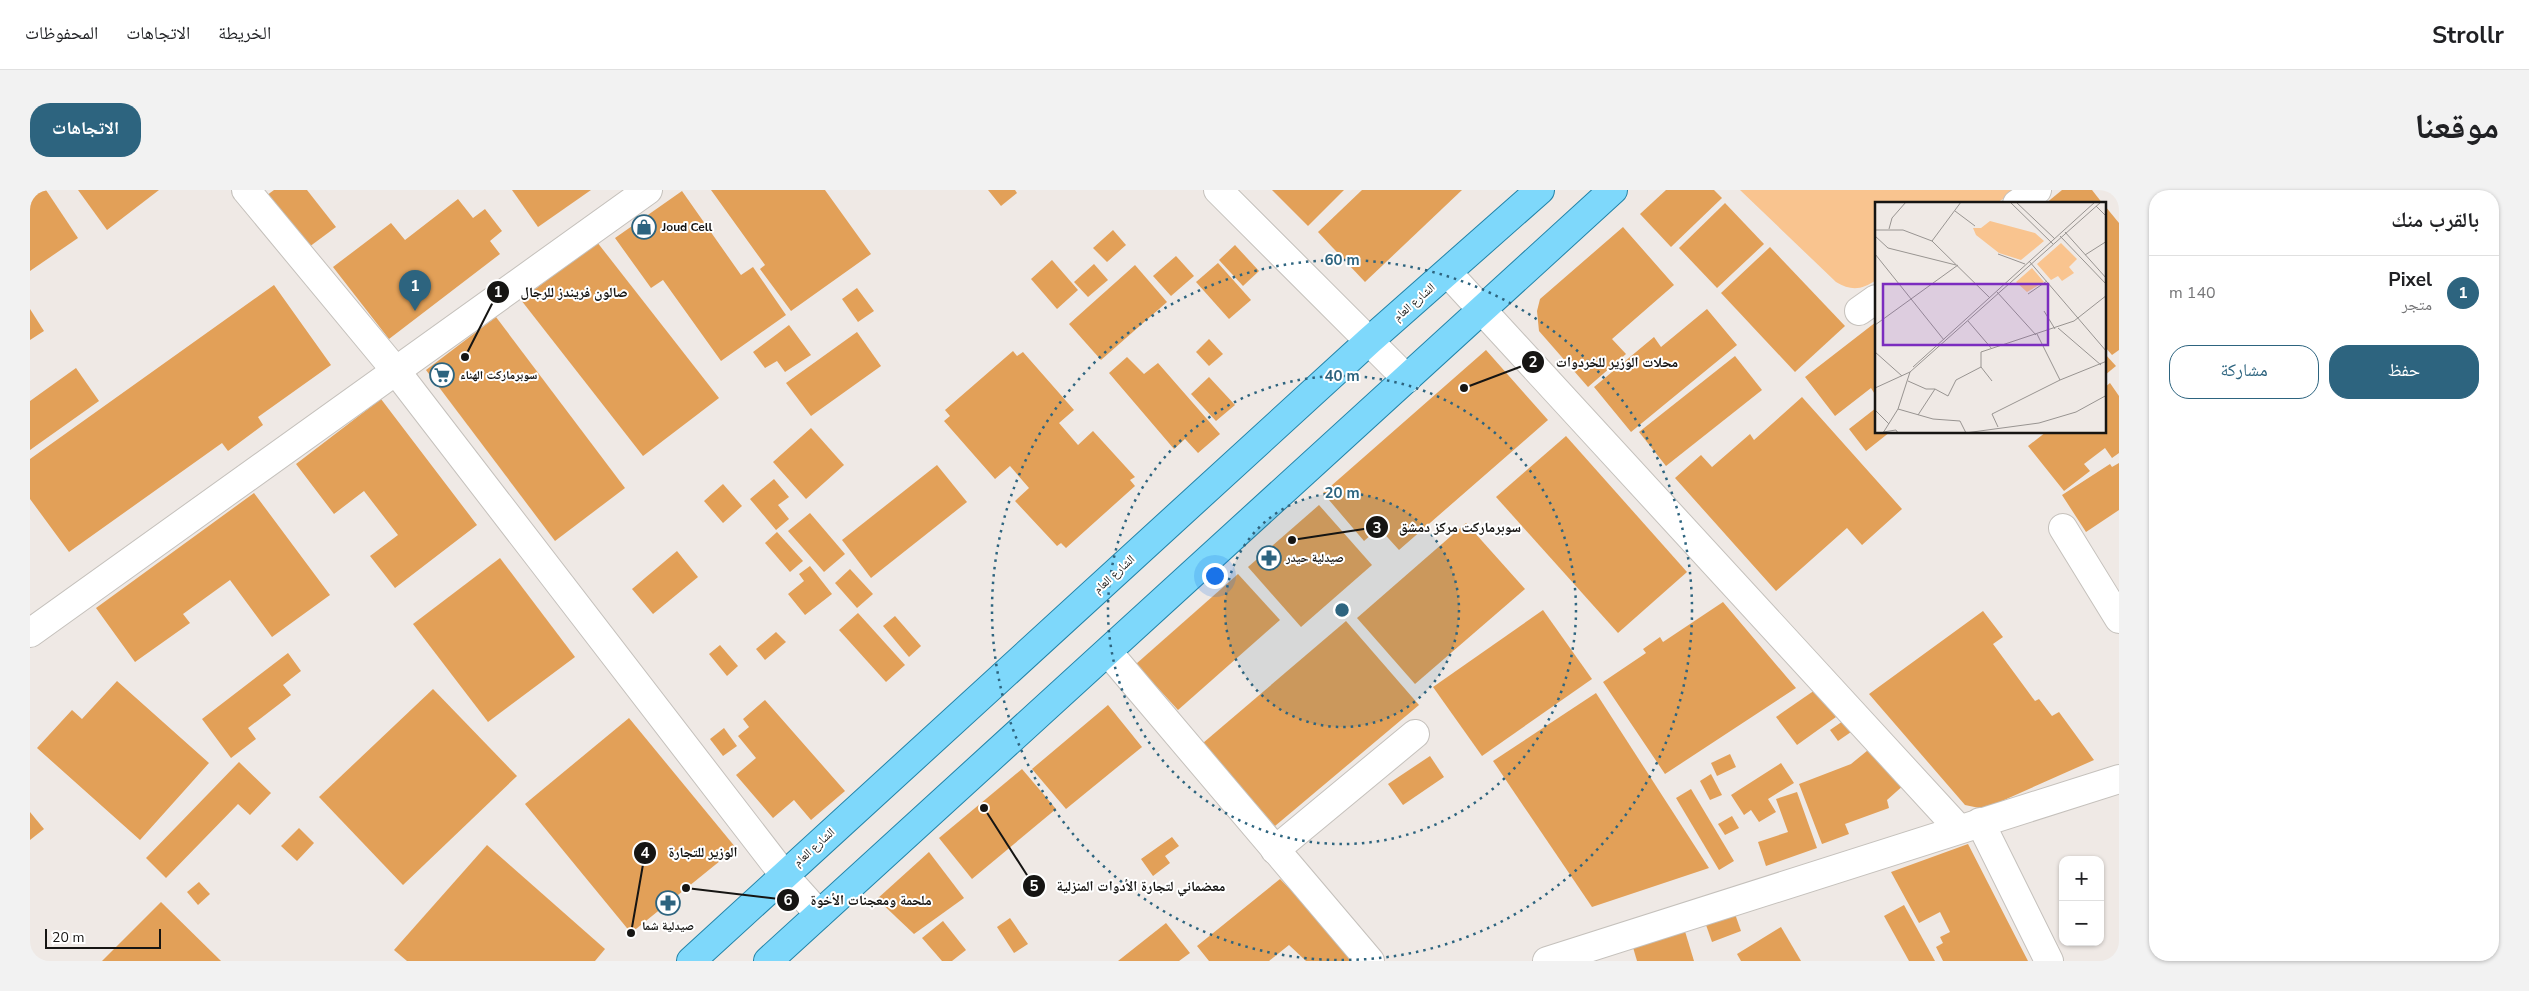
<!DOCTYPE html>
<html lang="ar">
<meta charset="utf-8">
<style>
body{margin:0;font-family:"Nunito Sans","Noto Naskh Arabic",sans-serif;background:#f2f2f2;color:#202124;direction:rtl}
.controls{position:absolute;right:15px;bottom:15px;display:grid;overflow:hidden;border-radius:10px;box-shadow:0 1px 4px #0004}
.controls button{width:45px;height:45px;display:grid;place-items:center;padding:0;border:0;border-bottom:1px solid #e0e0e0;background:#fff;color:#202124;font:25px sans-serif}
.scale{position:absolute;left:15px;bottom:12px;width:116px;box-sizing:border-box;padding-left:5px;border:2px solid #161513;border-top:0;font-size:14px;line-height:18px;white-space:nowrap;color:#161513;-webkit-text-stroke:4px #fff;paint-order:stroke}
.you{position:absolute;left:1184px;top:385px;width:18px;height:18px;margin:-12px;border:4px solid #fff;border-radius:50%;background:#1a73e8;box-shadow:0 0 0 8px #1a73e833}
.badge{display:grid;place-items:center;width:32px;height:32px;border-radius:50%;background:#2d647f;color:#fff;font-size:16px;font-weight:700}
.pin{position:absolute;translate:-50% -41px;filter:drop-shadow(0 1px 2px #0008)}
.pin::after{content:'';position:absolute;top:26px;width:18px;height:15px;background:inherit;clip-path:polygon(0 0,100% 0,50% 100%)}
.list{margin:0;padding:0;list-style:none}
h2{display:flex;justify-content:space-between;align-items:center;height:65px;margin:0;padding:0 20px;font-size:21px}
h2 small{font-size:16px;font-weight:400;color:#757577}
.list li{display:grid;grid-template-columns:32px 1fr auto;gap:15px;align-items:center;box-sizing:border-box;height:75px;padding:0 20px;border-top:1px solid #e0e0e0}
.list b{display:block;font-size:19px;white-space:nowrap}
.list p{margin:0;font-size:16px;white-space:nowrap;color:#757577}
.list em{font-size:16px;font-style:normal;color:#757577}
.actions{display:flex;gap:10px;padding:15px 20px}
.actions a{flex:1;padding:11px 0;border:1px solid #2d647f;border-radius:20px;text-align:center;font-size:18px;color:#2d647f}
.actions .main{background:#2d647f;color:#fff}
.map{position:relative;flex:none;width:2089px;height:771px;overflow:hidden;direction:ltr;border-radius:20px}
header{display:flex;align-items:center;gap:30px;box-sizing:border-box;height:70px;padding:0 25px;background:#fff;border-bottom:1px solid #e0e0e0}
header strong{font-size:24px}
nav{display:flex;gap:28px;margin-inline-start:auto;font-size:18px}
.intro{display:flex;align-items:center;justify-content:space-between;box-sizing:border-box;height:120px;padding:0 30px}
h1{margin:0;font-size:35px}
.button{padding:12px 22px;border-radius:20px;background:#2d647f;color:#fff;font-size:18px;font-weight:700}
main{display:flex;gap:30px;padding:0 30px}
aside{flex:1;background:#fff;border-radius:20px;box-shadow:0 1px 4px #0004}
.map>svg:first-child{display:block}
</style>
<header>
<strong>Strollr</strong>
<nav><a>الخريطة</a><a>الاتجاهات</a><a>المحفوظات</a></nav>
</header>
<div class="intro"><h1>موقعنا</h1><a class="button">الاتجاهات</a></div>
<main>
<aside>
<h2>بالقرب منك<small></small></h2>
<ul class="list">
<li><span class="badge">1</span><div><b>Pixel</b><p>متجر</p></div><em>140 m</em></li>
</ul>
<div class="actions"><a class="main">حفظ</a><a>مشاركة</a></div>
</aside>
<div class="map">
<svg width="2089" height="771" viewBox="0 0 2089 771">
<rect width="100%" height="100%" fill="#efe9e5"/>
<path fill="#f9c48f" d="M1710 0H1987L1965 14H1846V90C1832 100 1821 101 1806 92Z"/>
<g fill="#e2a058">
<polygon points="0,0 16,0 48,48 0,81"/>
<polygon points="48,0 129,0 77,40"/>
<polygon points="244,0 277,0 306,37 275,60 233,8"/>
<polygon points="482,0 561,0 508,37"/>
<polygon points="681,0 795,0 841,64 761,121 730,79 735,75"/>
<polygon points="958,0 985,0 987,3 971,16"/>
<polygon points="1242,0 1314,0 1278,36"/>
<polygon points="1332,0 1432,0 1335,92 1288,42"/>
<polygon points="1636,0 1684,0 1692,8 1641,57 1610,24"/>
<polygon points="2032,0 2062,0 2073,14 2015,14"/>
<polygon points="652,1 711,85 723,77 756,125 691,171 633,90 621,98 585,48"/>
<polygon points="428,9 443,28 455,19 472,41 460,51 470,64 359,149 303,77 361,33 375,50"/>
<polygon points="1695,13 1734,54 1687,98 1649,58"/>
<polygon points="2075,16 2089,33 2089,160 2082,165 2075,157"/>
<polygon points="1593,37 1644,95 1582,149 1596,164 1558,197 1509,141 1507,121 1510,109"/>
<polygon points="1083,40 1096,55 1077,72 1063,58"/>
<polygon points="567,52 689,208 613,266 491,110"/>
<polygon points="1205,55 1229,81 1213,96 1189,70"/>
<polygon points="1740,57 1815,136 1765,182 1691,103"/>
<polygon points="1146,66 1164,86 1141,106 1123,86"/>
<polygon points="1022,70 1048,100 1027,119 1001,89"/>
<polygon points="1188,73 1221,110 1199,129 1166,92"/>
<polygon points="1064,74 1078,90 1058,107 1044,92"/>
<polygon points="1105,75 1137,112 1071,170 1039,134"/>
<polygon points="244,95 301,175 228,227 233,235 198,261 192,253 39,362 0,309 0,269"/>
<polygon points="827,98 844,121 828,132 812,109"/>
<polygon points="0,119 14,141 0,150"/>
<polygon points="1677,119 1707,155 1601,242 1564,197 1624,147 1631,157"/>
<polygon points="466,127 595,298 525,351 396,180"/>
<polygon points="1846,132 1846,206 1841,198 1805,226 1775,187"/>
<polygon points="759,135 781,165 755,182 747,171 735,178 723,162"/>
<polygon points="827,142 851,176 781,226 756,193"/>
<polygon points="1179,149 1193,164 1179,176 1166,162"/>
<polygon points="1456,160 1518,230 1369,360 1349,338 1334,351 1293,303"/>
<polygon points="983,161 987,166 993,162 1044,220 1029,233 1048,255 1063,241 1105,287 1100,290 1105,296 1036,358 1031,353 1027,356 985,311 999,298 980,276 965,289 914,231 920,226 915,220"/>
<polygon points="2075,164 2086,176 2075,185"/>
<polygon points="1705,166 1732,200 1636,276 1609,242"/>
<polygon points="1097,167 1114,184 1128,173 1190,244 1168,263 1155,249 1144,259 1079,183"/>
<polygon points="46,178 69,211 0,260 0,211"/>
<polygon points="1179,187 1205,215 1186,231 1161,204"/>
<polygon points="2080,193 2089,206 2089,263 2082,268 2075,258 2054,274 2060,281 2034,301 1998,256 2016,242 2075,242 2075,197"/>
<polygon points="1772,207 1872,319 1832,355 1817,338 1746,401 1645,288 1671,265 1682,277 1720,244 1724,250"/>
<polygon points="351,209 447,335 365,398 340,366 368,345 334,301 304,324 266,274"/>
<polygon points="1846,218 1846,242 1860,242 1836,261 1819,239"/>
<polygon points="781,238 814,275 776,309 743,272"/>
<polygon points="1536,246 1657,382 1588,443 1466,307"/>
<polygon points="2089,273 2089,320 2056,342 2032,305 2080,274 2082,277"/>
<polygon points="907,275 937,312 841,388 812,350"/>
<polygon points="744,289 759,307 748,315 759,329 746,340 720,309"/>
<polygon points="693,294 712,316 693,333 674,311"/>
<polygon points="224,303 300,405 242,447 200,390 153,424 160,433 105,472 66,418"/>
<polygon points="1289,315 1342,375 1271,437 1218,377"/>
<polygon points="780,323 815,364 794,382 758,341"/>
<polygon points="1436,333 1495,399 1385,494 1327,428"/>
<polygon points="747,342 773,371 760,382 735,353"/>
<polygon points="647,361 668,387 623,424 602,399"/>
<polygon points="470,368 545,467 458,532 383,434"/>
<polygon points="780,376 802,404 775,425 758,404 774,391 769,384"/>
<polygon points="820,379 843,404 827,418 805,393"/>
<polygon points="1208,384 1250,430 1148,520 1106,474"/>
<polygon points="1693,412 1766,498 1635,584 1573,492 1616,463 1613,459 1630,447 1633,452"/>
<polygon points="1513,420 1562,489 1452,566 1403,497"/>
<polygon points="1953,421 1973,447 1963,454 2005,511 2009,509 2022,526 2029,522 2064,570 1954,619 1935,615 1839,504"/>
<polygon points="828,423 875,475 856,492 809,440"/>
<polygon points="865,426 891,456 879,467 853,436"/>
<polygon points="1316,431 1389,515 1245,636 1173,553"/>
<polygon points="746,442 756,452 735,470 726,459"/>
<polygon points="690,455 708,476 697,486 679,464"/>
<polygon points="258,463 271,481 253,495 261,505 218,538 226,549 201,568 172,529"/>
<polygon points="87,491 179,573 110,650 7,558 42,520 52,529"/>
<polygon points="403,499 487,586 373,695 289,607"/>
<polygon points="1785,500 1806,527 1767,555 1746,527"/>
<polygon points="1566,503 1679,678 1562,717 1463,571"/>
<polygon points="735,510 815,601 781,630 764,610 743,628 706,585 726,568 708,546 719,537 713,529"/>
<polygon points="1078,515 1112,557 1036,619 1002,579"/>
<polygon points="599,528 706,658 601,743 495,614"/>
<polygon points="1813,531 1821,542 1808,551 1800,540"/>
<polygon points="694,538 707,556 693,566 680,549"/>
<polygon points="1843,556 1875,594 1857,610 1859,618 1815,634 1819,644 1792,654 1769,594 1821,574"/>
<polygon points="1700,564 1706,577 1687,586 1681,573"/>
<polygon points="1400,566 1414,587 1373,615 1358,594"/>
<polygon points="209,572 241,603 220,625 208,614 136,688 116,668"/>
<polygon points="1751,573 1764,593 1738,609 1746,622 1729,632 1721,620 1714,625 1701,605"/>
<polygon points="992,579 1026,619 942,689 909,648"/>
<polygon points="1681,584 1692,605 1680,610 1670,591"/>
<polygon points="1661,599 1704,671 1689,680 1646,608"/>
<polygon points="1767,602 1787,658 1736,676 1728,652 1758,642 1746,609"/>
<polygon points="0,622 14,639 0,650"/>
<polygon points="1702,626 1709,638 1695,645 1688,634"/>
<polygon points="269,638 284,653 267,671 251,656"/>
<polygon points="1142,647 1149,656 1135,666 1140,673 1123,686 1111,669"/>
<polygon points="1938,654 1998,771 1913,771 1906,757 1913,753 1910,747 1920,742 1910,722 1889,733 1861,682"/>
<polygon points="457,655 575,759 565,771 377,771 364,760"/>
<polygon points="899,662 934,708 884,744 847,709"/>
<polygon points="1250,689 1331,771 1276,771 1259,755 1239,771 1179,771 1167,756"/>
<polygon points="169,692 180,704 168,715 157,702"/>
<polygon points="131,712 191,771 72,771"/>
<polygon points="1874,715 1905,771 1879,771 1854,726"/>
<polygon points="1705,724 1711,741 1682,752 1676,735"/>
<polygon points="980,728 998,754 984,763 967,737"/>
<polygon points="913,731 936,760 922,771 912,771 892,748"/>
<polygon points="1136,733 1160,763 1149,771 1088,771"/>
<polygon points="1751,737 1771,771 1711,771 1707,764"/>
<polygon points="1654,738 1664,771 1607,771 1602,754"/>
</g>
<g fill="none" stroke-linecap="round" stroke-linejoin="round">
<g stroke="#c5c1bc" stroke-width="30">
<g id="minor">
<polyline points="216,0 366,181 754,685 789,724"/>
<polyline points="1188,0 1377,189"/>
<polyline points="1987,14 2007,0"/>
<polyline points="1418,83 1929,639"/>
<polyline points="1829,121 1846,109"/>
<polyline points="2033,338 2089,429"/>
<polyline points="0,443 618,0"/>
<polyline points="1078,462 1340,771"/>
<polyline points="1950,632 2019,771"/>
<polyline points="1245,660 1385,544"/>
<polyline points="1517,771 2089,589"/>
</g>
</g>
<g stroke="#2283a8" stroke-width="30">
<g id="major">
<polyline points="661,771 1339,151 1510,0"/>
<polyline points="738,771 1583,0"/>
</g>
</g>
<use href="#minor" stroke="#fff" stroke-width="28"/>
<use href="#major" stroke="#7ed8fb" stroke-width="28"/>
</g>
<circle cx="1312" cy="420" r="117" fill="#2d647f" fill-opacity=".12"/>
<g fill="none" stroke="#2d647f" stroke-width="2.5" stroke-dasharray="2.5 5">
<circle cx="1312" cy="420" r="117"/>
<circle cx="1312" cy="420" r="234"/>
<circle cx="1312" cy="420" r="350"/>
</g>
<defs>
<g id="shop-ring" transform="scale(1.25)"><circle r="9.5" fill="#fff" stroke="#2d647f" stroke-width="1.5"/><path d="M-5-2.5h2.3a2.7 3.5 0 0 1 5.4 0H5L5.5 6h-11ZM-1.5-2.5h3a1.5 2.3 0 0 0-3 0Z" fill="#2d647f"/></g>
<g id="supermarket-ring" transform="scale(1.25)"><circle r="9.5" fill="#fff" stroke="#2d647f" stroke-width="1.5"/><path d="M-6-5.5h2.5l.6 2H6L4.5 2H-2.5L-4.4-4H-6ZM-1.5 3.2a1.3 1.3 0 1 0 .1 0ZM3 3.2a1.3 1.3 0 1 0 .1 0Z" fill="#2d647f"/></g>
<g id="pharmacy-ring" transform="scale(1.25)"><circle r="9.5" fill="#fff" stroke="#2d647f" stroke-width="1.5"/><path d="M-2-6h4v4h4v4h-4v4h-4v-4h-4v-4h4Z" fill="#2d647f"/></g>
</defs>
<g fill-rule="evenodd">
<use href="#shop-ring" x="614" y="37"/>
<use href="#supermarket-ring" x="412" y="185"/>
<use href="#pharmacy-ring" x="1239" y="368"/>
<use href="#pharmacy-ring" x="638" y="713"/>
</g>
<g text-anchor="middle" dominant-baseline="central" stroke-width="4" stroke-linejoin="round" paint-order="stroke">
<g font-size="12" font-weight="bold" fill="#161513" stroke="#fff" text-anchor="start">
<text x="632" y="37">Joud Cell</text>
<text x="430" y="185">سوبرماركت الهناء</text>
<text x="1256" y="368">صيدلية حيدر</text>
<text x="638" y="736" text-anchor="middle">صيدلية شما</text>
</g>
<g font-size="12" fill="#161513" stroke="#fff">
<text transform="translate(1384 112) rotate(-41)">الشارع العام</text>
<text transform="translate(1084 384) rotate(-42)">الشارع العام</text>
<text transform="translate(784 657) rotate(-42)">الشارع العام</text>
</g>
</g>
<g transform="translate(1845 12)">
<rect width="231" height="231" fill="#efe9e5"/>
<path d="M115 19 160 31 169 39 146 58 124 51 101 33 98 26H106ZM186 41 202 57 194 65 199 71 187 79 183 74 176 78 162 62ZM157 66 169 80 152 90 141 80Z" fill="#f9c48f"/>
<path fill="none" stroke="#989491" stroke-width="1" d="M135 0 178 42M141 0 180 37M221 4 232 15M80 9 100 24M14 27 17 16 31 0M0 28H28L57 39 115 96M190 30 232 77M0 34 13 46 81 63M185 34 232 83M57 39 86 0M0 52 69 138M123 52 150 62M210 53 232 39M154 59 232 150M122 90 161 133M153 92 172 79M169 109 180 127M93 119 117 147M0 123 83 63M183 126 226 163M162 132 185 178M0 150 27 174M38 165 220 0M106 165 117 179M33 179 51 187H60M0 186 35 170M23 207 58 217 85 219 91 231M0 208 14 222M43 213 60 187 73 194 81 178 106 165V150L199 119 232 93M123 225 117 212 185 178 232 159M8 230 21 228 23 231M8 231 23 207 35 170 226 0M90 231 164 221 201 210 232 193"/>
<path fill="#7b2cbf" fill-opacity="0.15" stroke="#7b2cbf" stroke-width="2.5" d="M8 82H173V143H8Z"/>
<rect width="231" height="231" fill="none" stroke="#161513" stroke-width="2.5"/>
</g>
<circle cx="1312" cy="420" r="8" fill="#2d647f" stroke="#fff" stroke-width="2.5"/>
<g font-size="15" text-anchor="middle" font-weight="bold" fill="#2d647f" stroke="#fff" stroke-width="4" stroke-linejoin="round" paint-order="stroke">
<text x="1312" y="75">60 m</text>
<text x="1312" y="191">40 m</text>
<text x="1312" y="308">20 m</text>
</g>
<path fill="none" stroke="#161513" stroke-width="2" d="M435 167L468 102M1434 198L1503 172M1262 350L1347 337M601 743L615 663M954 618L1004 696M656 698L758 710"/>
<g fill="#161513" stroke="#fff" stroke-width="2">
<circle cx="435" cy="167" r="5"/>
<circle cx="1434" cy="198" r="5"/>
<circle cx="1262" cy="350" r="5"/>
<circle cx="601" cy="743" r="5"/>
<circle cx="954" cy="618" r="5"/>
<circle cx="656" cy="698" r="5"/>
<circle cx="468" cy="102" r="12"/>
<circle cx="1503" cy="172" r="12"/>
<circle cx="1347" cy="337" r="12"/>
<circle cx="615" cy="663" r="12"/>
<circle cx="1004" cy="696" r="12"/>
<circle cx="758" cy="710" r="12"/>
</g>
<g font-size="15" text-anchor="middle" font-weight="bold" fill="#fff">
<text x="468" y="107">1</text>
<text x="1503" y="177">2</text>
<text x="1347" y="343">3</text>
<text x="615" y="668">4</text>
<text x="1004" y="701">5</text>
<text x="758" y="715">6</text>
</g>
<g font-size="14" text-anchor="middle" font-weight="bold" fill="#161513" stroke="#fff" stroke-width="4" stroke-linejoin="round" paint-order="stroke">
<text x="544" y="107">صالون فريندز للرجال</text>
<text x="1587" y="177">محلات الوزير للخردوات</text>
<text x="1430" y="342">سوبرماركت مركز دمشق</text>
<text x="673" y="667">الوزير للتجارة</text>
<text x="1111" y="701">معضماني لتجارة الأدوات المنزلية</text>
<text x="841" y="715">ملحمة ومعجنات الأخوة</text>
</g>
</svg>
<div class="controls">
<button>+</button>
<button>−</button>
</div>
<div class="scale">20 m</div>
<div class="you"></div>
<div class="pin badge" style="left:385px;top:121px">1</div>
</div>
</main>
